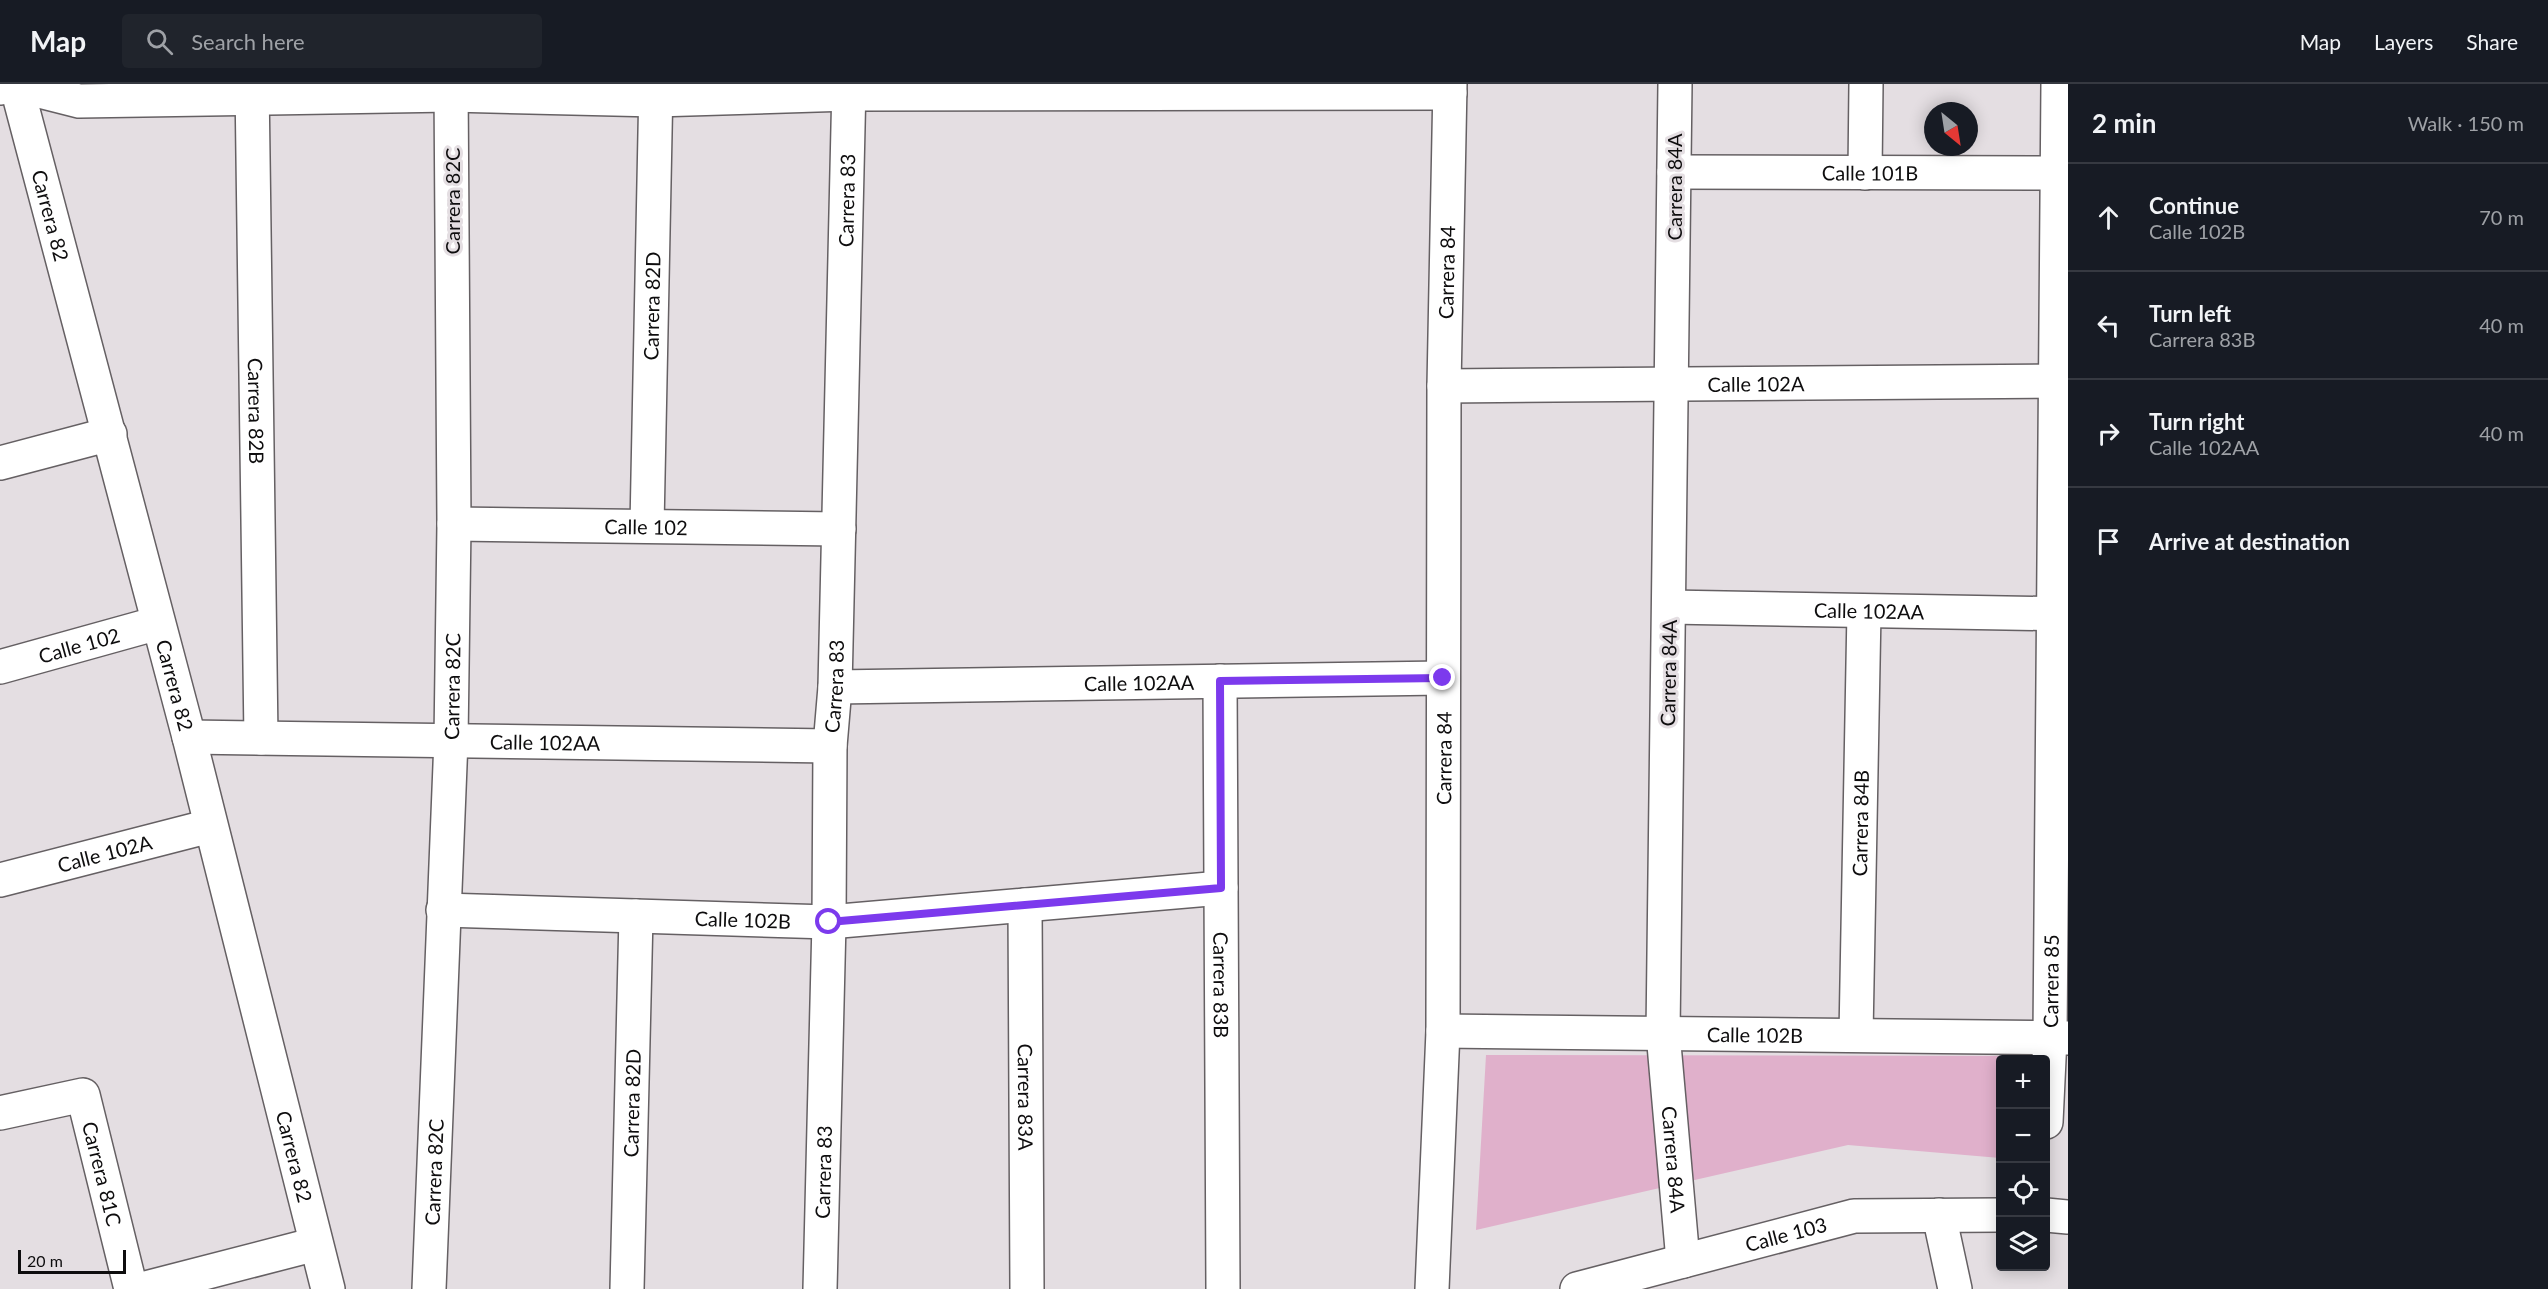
<!DOCTYPE html>
<meta charset="utf-8">
<style>
body{margin:0;font-family:Lato,sans-serif;background:#20242c;color:#f1f3f6}
.controls{position:absolute;right:18px;bottom:18px;display:grid;overflow:hidden;border-radius:6px;box-shadow:0 3px 15px #0003}
.controls button{width:54px;height:54px;display:grid;place-items:center;padding:0;border:0;border-bottom:2px solid #363941;background:#171b24;color:#f1f3f6;font:30px sans-serif}
.compass{position:absolute;left:1924px;top:18px;width:54px;height:54px;border-radius:50%;background:#171b24;box-shadow:0 3px 15px #0003;rotate:150deg}
.scale{position:absolute;left:18px;bottom:15px;width:108px;box-sizing:border-box;padding-left:6px;border:3px solid #0e0d0e;border-top:0;font-size:16px;line-height:21px;white-space:nowrap;color:#0e0d0e;-webkit-text-stroke:4px #e4dee2;paint-order:stroke}
.stop{position:absolute;width:18px;height:18px;margin:-14px;border:4px solid #7c3aed;border-radius:50%;background:#fff}
.stop.end{background:#7c3aed;border-color:#fff;box-shadow:0 2px 6px #0008}
.list{margin:0;padding:0;list-style:none}
h2{display:flex;justify-content:space-between;align-items:center;height:78px;margin:0;padding:0 24px;font-size:26px}
h2 small{font-size:20px;font-weight:400;color:#9ea1a6}
.list li{display:grid;grid-template-columns:39px 1fr auto;gap:18px;align-items:center;box-sizing:border-box;height:108px;padding:0 24px;border-top:2px solid #363941}
.list b{display:block;font-size:22px;white-space:nowrap}
.list p{margin:0;font-size:20px;white-space:nowrap;color:#9ea1a6}
.list em{font-size:20px;font-style:normal;color:#9ea1a6}
.icon{flex:none;width:33px;height:33px;fill:none;stroke:currentColor;stroke-width:2;stroke-linecap:round;stroke-linejoin:round}
.map{position:relative;flex:none;width:2068px;height:1205px;overflow:hidden}
header{display:flex;align-items:center;gap:36px;box-sizing:border-box;height:84px;padding:0 30px;background:#171b24;border-bottom:2px solid #363941}
header strong{font-size:28px}
nav{display:flex;gap:33px;margin-inline-start:auto;font-size:21px}
.search{width:420px;height:54px;background:#20242c;display:flex;align-items:center;gap:15px;box-sizing:border-box;padding:0 21px;border-radius:6px;color:#9ea1a6;font-size:22px}
main{display:flex}
aside{flex:1;background:#171b24}
.map>svg:first-child{display:block}
</style>
<header>
<strong>Map</strong>
<div class="search"><svg class="icon" aria-label="search" viewBox="0 0 24 24"><circle cx="10" cy="10" r="6"/><path d="M15 15l6 6"/></svg>Search here</div>
<nav><a>Map</a><a>Layers</a><a>Share</a></nav>
</header>
<main>
<div class="map">
<svg width="2068" height="1205" viewBox="0 0 2068 1205">
<rect width="100%" height="100%" fill="#e4dee2"/>
<polygon fill="#e0b0cb" points="1486,971 2026,972 2026,975 2000,976 2000,1074 1848,1061 1476,1146"/>
<g fill="none" stroke-linecap="round" stroke-linejoin="round">
<g stroke="#656063" stroke-width="36">
<g id="minor">
<path id="s1" d="M16 0 189 653 328 1205"/>
<path id="s2" d="M252 0 261 654"/>
<path id="s3" d="M1675 0 1663 949 1683 1177"/>
<polyline points="0,4 16,1 79,17 451,11 656,16 849,10 1450,9"/>
<path id="s4" d="M1674 88 2068 89"/>
<polyline points="1865,89 1866,0"/>
<path id="s5" d="M1444 302 2068 297"/>
<polyline points="0,379 110,350"/>
<path id="s6" d="M454 440 839 445"/>
<path id="s7" d="M647 442 656 0"/>
<path id="s8" d="M1669 523 2068 530"/>
<path id="s9" d="M0 583 158 539"/>
<path id="s10" d="M1220 597 1223 1205"/>
<path id="s11" d="M835 603 1443 594"/>
<path id="s12" d="M189 653 830 662"/>
<path id="s13" d="M0 796 210 742"/>
<path id="s14" d="M1025 821 1027 1205"/>
<path id="s15" d="M443 826 829 838 1221 804"/>
<path id="s16" d="M1443 947 2068 954"/>
<path id="s17" d="M1856 951 1864 527"/>
<path id="s18" d="M0 1029 83 1011 131 1205"/>
<path id="s19" d="M2046 1038 2050 954 2058 0"/>
<polyline points="1939,1131 1955,1205"/>
<polyline points="2046,1131 2068,1133"/>
<polyline points="142,1205 316,1160"/>
<path id="s20" d="M429 1205 451 656 454 440 451 0"/>
<path id="s21" d="M627 1205 636 832"/>
<path id="s22" d="M820 1205 829 838 830 662 835 603 849 0"/>
<path id="s23" d="M1432 1205 1443 947 1444 302 1450 0"/>
<path id="s24" d="M1577 1205 1854 1132 2000 1131"/>
</g>
</g>
<use href="#minor" stroke="#fff" stroke-width="33"/>
</g>
<g fill="none" stroke-linecap="round" stroke-linejoin="round">
<polyline stroke="#7c3aed" stroke-width="8" points="829,838 1221,804 1220,597 1443,594"/>
</g>
<g text-anchor="middle" dominant-baseline="central" stroke-width="6" stroke-linejoin="round" paint-order="stroke">
<g font-size="20" fill="#0e0d0e" stroke="#e4dee2">
<text stroke="none"><textPath href="#s4" startOffset="196">Calle 101B</textPath></text>
<text transform="translate(1674 103) rotate(-90)">Carrera 84A</text>
<text transform="translate(452 117) rotate(-90)">Carrera 82C</text>
<text stroke="none"><textPath href="#s22" startOffset="1089">Carrera 83</textPath></text>
<text stroke="none"><textPath href="#s1" startOffset="136">Carrera 82</textPath></text>
<text stroke="none"><textPath href="#s23" startOffset="1017">Carrera 84</textPath></text>
<text stroke="none"><textPath href="#s7" startOffset="220">Carrera 82D</textPath></text>
<text stroke="none"><textPath href="#s5" startOffset="312">Calle 102A</textPath></text>
<text stroke="none"><textPath href="#s2" startOffset="327">Carrera 82B</textPath></text>
<text stroke="none"><textPath href="#s6" startOffset="192">Calle 102</textPath></text>
<text stroke="none"><textPath href="#s8" startOffset="200">Calle 102AA</textPath></text>
<text stroke="none"><textPath href="#s9" startOffset="82">Calle 102</textPath></text>
<text transform="translate(1668 589) rotate(-89)">Carrera 84A</text>
<text stroke="none"><textPath href="#s11" startOffset="304">Calle 102AA</textPath></text>
<text stroke="none"><textPath href="#s1" startOffset="622">Carrera 82</textPath></text>
<text stroke="none"><textPath href="#s22" startOffset="603">Carrera 83</textPath></text>
<text stroke="none"><textPath href="#s20" startOffset="603">Carrera 82C</textPath></text>
<text stroke="none"><textPath href="#s12" startOffset="356">Calle 102AA</textPath></text>
<text stroke="none"><textPath href="#s23" startOffset="531">Carrera 84</textPath></text>
<text stroke="none"><textPath href="#s17" startOffset="212">Carrera 84B</textPath></text>
<text stroke="none"><textPath href="#s13" startOffset="108">Calle 102A</textPath></text>
<text stroke="none"><textPath href="#s15" startOffset="300">Calle 102B</textPath></text>
<text stroke="none"><textPath href="#s19" startOffset="141">Carrera 85</textPath></text>
<text stroke="none"><textPath href="#s10" startOffset="304">Carrera 83B</textPath></text>
<text stroke="none"><textPath href="#s16" startOffset="312">Calle 102B</textPath></text>
<text stroke="none"><textPath href="#s14" startOffset="192">Carrera 83A</textPath></text>
<text stroke="none"><textPath href="#s21" startOffset="186">Carrera 82D</textPath></text>
<text stroke="none"><textPath href="#s1" startOffset="1108">Carrera 82</textPath></text>
<text stroke="none"><textPath href="#s3" startOffset="1076">Carrera 84A</textPath></text>
<text stroke="none"><textPath href="#s20" startOffset="117">Carrera 82C</textPath></text>
<text stroke="none"><textPath href="#s22" startOffset="117">Carrera 83</textPath></text>
<text stroke="none"><textPath href="#s18" startOffset="166">Carrera 81C</textPath></text>
<text stroke="none"><textPath href="#s24" startOffset="216">Calle 103</textPath></text>
</g>
</g>
</svg>
<div class="controls">
<button>+</button>
<button>−</button>
<button><svg class="icon" aria-label="locate" viewBox="0 0 24 24"><circle cx="12" cy="12" r="6"/><path d="M12 2v4M12 18v4M2 12h4M18 12h4"/></svg></button>
<button><svg class="icon" aria-label="layers" viewBox="0 0 24 24"><path d="M12 4l9 5-9 5-9-5zM3 14l9 5 9-5"/></svg></button>
</div>
<svg class="compass" viewBox="-18 -18 36 36"><path d="M0-13l5 13h-10z" fill="#e53935"/><path d="M0 13l5-13h-10z" fill="#9ea1a6"/></svg>
<div class="scale">20 m</div>
<div class="stop" style="left:829px;top:838px"></div>
<div class="stop end" style="left:1443px;top:594px"></div>
</div>
<aside>
<h2>2 min<small>Walk · 150 m</small></h2>
<ul class="list">
<li><svg class="icon" aria-label="ahead" viewBox="0 0 24 24"><path d="M12 20V5M6 11l6-6 6 6"/></svg><div><b>Continue</b><p>Calle 102B</p></div><em>70 m</em></li>
<li><svg class="icon" aria-label="left" viewBox="0 0 24 24"><path d="M17 20v-9H6M10 6l-5 5 5 5"/></svg><div><b>Turn left</b><p>Carrera 83B</p></div><em>40 m</em></li>
<li><svg class="icon" aria-label="right" viewBox="0 0 24 24"><path d="M7 20v-9h11M14 6l5 5-5 5"/></svg><div><b>Turn right</b><p>Calle 102AA</p></div><em>40 m</em></li>
<li><svg class="icon" aria-label="arrive" viewBox="0 0 24 24"><path d="M6 21V4h12l-3 4 3 4H6"/></svg><div><b>Arrive at destination</b></div></li>
</ul>
</aside>
</main>
